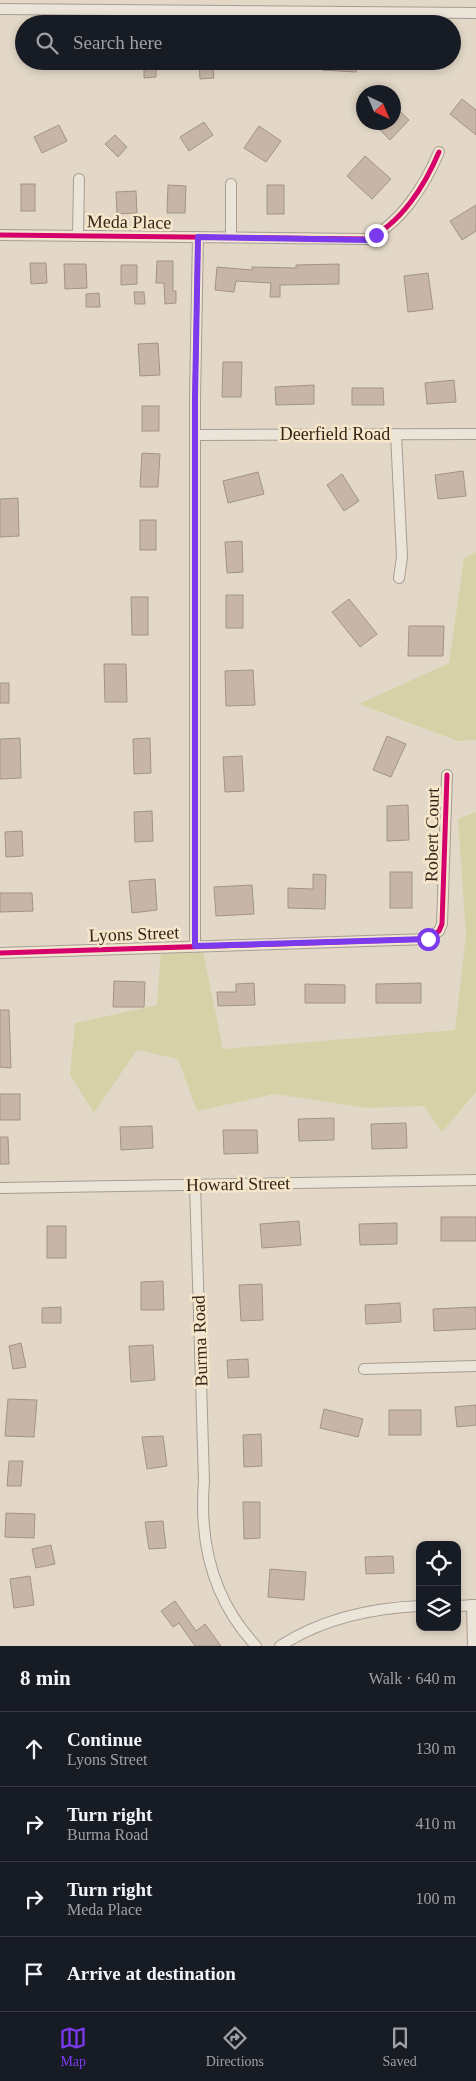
<!DOCTYPE html>
<meta charset="utf-8">
<style>
body{margin:0;font-family:"Times New Roman",serif;background:#20242c;color:#f1f3f6}
.controls{position:absolute;right:15px;bottom:15px;display:grid;overflow:hidden;border-radius:10px;box-shadow:0 2px 8px #0003}
.controls button{width:45px;height:45px;display:grid;place-items:center;padding:0;border:0;border-bottom:1px solid #363941;background:#171b24;color:#f1f3f6;font:25px sans-serif}
.compass{position:absolute;left:356px;top:85px;width:45px;height:45px;border-radius:50%;background:#171b24;box-shadow:0 2px 8px #0003;rotate:136deg}
.stop{position:absolute;width:15px;height:15px;margin:-11px;border:4px solid #7c3aed;border-radius:50%;background:#fff}
.stop.end{background:#7c3aed;border-color:#fff;box-shadow:0 1px 5px #0008}
.list{margin:0;padding:0;list-style:none}
h2{display:flex;justify-content:space-between;align-items:center;height:65px;margin:0;padding:0 20px;font-size:21px}
h2 small{font-size:16px;font-weight:400;color:#9ea1a6}
.list li{display:grid;grid-template-columns:32px 1fr auto;gap:15px;align-items:center;box-sizing:border-box;height:75px;padding:0 20px;border-top:1px solid #363941}
.list b{display:block;font-size:19px;white-space:nowrap}
.list p{margin:0;font-size:16px;white-space:nowrap;color:#9ea1a6}
.list em{font-size:16px;font-style:normal;color:#9ea1a6}
.icon{flex:none;width:28px;height:28px;fill:none;stroke:currentColor;stroke-width:2;stroke-linecap:round;stroke-linejoin:round}
.map{position:relative;flex:none;width:476px;height:1646px;overflow:hidden}
.search{position:absolute;background:#171b24;box-shadow:0 2px 8px #0003;left:15px;right:15px;top:15px;height:55px;display:flex;align-items:center;gap:12px;box-sizing:border-box;padding:0 18px;border-radius:28px;color:#9ea1a6;font-size:19px}
.sheet{height:365px;background:#171b24}
nav{display:flex;justify-content:space-around;align-items:center;box-sizing:border-box;height:70px;border-top:1px solid #363941;background:#171b24;font-size:14px;color:#9ea1a6}
nav a{display:grid;justify-items:center;gap:2px}
nav .on{color:#7c3aed}
.map>svg:first-child{display:block}
</style>
<div class="map">
<svg width="476" height="1646" viewBox="0 0 476 1646">
<rect width="100%" height="100%" fill="#e3d8c7"/>
<g fill="#d5d2a8">
<polygon points="476,552 476,740 458,741 359,704 449,663 464,558"/>
<polygon points="476,812 476,1092 442,1132 424,1106 367,1108 275,1094 197,1111 178,1059 137,1050 94,1113 70,1075 75,1023 157,1005 161,949 202,946 223,1049 455,1030 466,935 458,819"/>
</g>
<g fill="#c7b6a8" stroke="#a29387">
<polygon points="144,61 156,61 156,77 144,78"/>
<polygon points="199,61 212,61 214,78 200,79"/>
<polygon points="322,61 357,61 356,72 322,70"/>
<polygon points="462,99 476,110 476,135 450,114"/>
<polygon points="394,106 409,120 390,140 372,122 394,122"/>
<polygon points="204,122 213,135 189,151 180,137"/>
<polygon points="59,125 67,141 42,153 34,137"/>
<polygon points="259,126 281,141 266,162 244,148"/>
<polygon points="115,135 127,147 118,157 105,144"/>
<polygon points="365,156 391,179 372,199 347,176"/>
<rect x="21" y="184" width="14" height="27"/>
<polygon points="168,185 186,186 185,213 167,213"/>
<rect x="267" y="185" width="17" height="29"/>
<polygon points="136,191 137,213 117,214 116,192"/>
<polygon points="476,205 476,231 462,240 450,221"/>
<polygon points="157,261 173,261 173,291 176,291 176,303 165,304 164,283 156,283"/>
<polygon points="30,263 46,263 47,283 31,284"/>
<polygon points="64,264 86,264 87,288 65,289"/>
<polygon points="339,264 339,284 280,285 280,297 270,297 271,283 236,281 234,292 215,290 217,267 252,270 252,267 296,268 296,265"/>
<polygon points="121,265 137,265 137,284 121,285"/>
<polygon points="428,273 433,309 408,312 404,276"/>
<polygon points="134,292 144,292 145,304 135,304"/>
<polygon points="99,293 100,307 86,307 86,294"/>
<polygon points="158,343 160,375 140,376 138,344"/>
<polygon points="223,362 242,362 241,397 222,397"/>
<polygon points="454,380 456,402 427,404 425,383"/>
<polygon points="314,385 314,404 276,405 275,387"/>
<polygon points="352,388 383,388 384,405 352,405"/>
<rect x="142" y="406" width="17" height="25"/>
<polygon points="142,453 160,454 158,487 140,487"/>
<polygon points="463,471 466,496 438,499 435,475"/>
<polygon points="258,472 264,494 228,503 223,481"/>
<polygon points="342,474 359,501 344,511 327,485"/>
<polygon points="18,498 19,536 0,537 0,499"/>
<rect x="140" y="520" width="16" height="30"/>
<polygon points="242,541 243,572 227,573 225,542"/>
<rect x="226" y="595" width="17" height="33"/>
<polygon points="131,597 148,597 148,635 132,635"/>
<polygon points="349,599 377,634 360,647 332,612"/>
<polygon points="409,626 444,626 443,656 408,656"/>
<polygon points="104,664 126,664 127,702 105,702"/>
<polygon points="253,670 255,705 226,706 225,671"/>
<rect x="0" y="683" width="9" height="20"/>
<polygon points="387,736 406,744 391,777 373,770"/>
<polygon points="20,738 21,778 0,779 0,739"/>
<polygon points="150,738 151,773 134,774 133,739"/>
<polygon points="242,756 244,791 225,792 223,757"/>
<polygon points="408,805 409,840 387,841 387,806"/>
<polygon points="152,811 153,841 135,842 134,812"/>
<polygon points="22,831 23,856 6,857 5,832"/>
<rect x="390" y="872" width="22" height="36"/>
<polygon points="313,874 326,875 325,909 288,908 288,888 313,889"/>
<polygon points="155,879 157,910 132,913 129,881"/>
<polygon points="252,885 254,914 216,916 214,887"/>
<polygon points="0,893 32,893 33,911 0,912"/>
<polygon points="114,981 145,982 144,1007 113,1007"/>
<polygon points="254,983 255,1005 218,1006 217,992 236,992 236,984"/>
<polygon points="421,983 421,1003 376,1003 376,984"/>
<polygon points="305,984 345,985 345,1003 305,1003"/>
<polygon points="0,1010 9,1010 11,1068 0,1067"/>
<rect x="0" y="1094" width="20" height="26"/>
<polygon points="334,1118 334,1140 299,1141 298,1119"/>
<polygon points="406,1123 407,1148 372,1149 371,1124"/>
<polygon points="152,1126 153,1148 121,1150 120,1127"/>
<polygon points="223,1130 257,1130 258,1153 224,1154"/>
<polygon points="0,1137 8,1137 9,1164 0,1164"/>
<rect x="441" y="1217" width="35" height="24"/>
<polygon points="299,1221 301,1245 262,1248 260,1224"/>
<polygon points="397,1223 397,1244 360,1245 359,1224"/>
<rect x="47" y="1226" width="19" height="32"/>
<polygon points="163,1281 164,1310 141,1310 141,1282"/>
<polygon points="262,1284 263,1320 241,1321 239,1285"/>
<polygon points="400,1303 401,1322 366,1324 365,1305"/>
<polygon points="61,1307 61,1323 42,1323 42,1308"/>
<polygon points="476,1307 476,1329 434,1331 433,1309"/>
<polygon points="21,1343 26,1367 13,1369 9,1346"/>
<polygon points="153,1345 155,1380 131,1382 129,1346"/>
<polygon points="248,1359 249,1377 228,1378 227,1360"/>
<polygon points="8,1399 37,1400 34,1437 5,1436"/>
<polygon points="476,1405 476,1425 457,1427 455,1407"/>
<polygon points="324,1409 363,1419 358,1437 320,1428"/>
<rect x="389" y="1410" width="32" height="25"/>
<polygon points="261,1434 262,1466 244,1467 243,1435"/>
<polygon points="163,1436 167,1466 147,1469 142,1437"/>
<polygon points="9,1461 23,1461 21,1486 7,1486"/>
<polygon points="243,1502 260,1502 260,1538 244,1539"/>
<polygon points="6,1513 35,1514 34,1538 5,1537"/>
<polygon points="163,1521 166,1548 149,1549 145,1522"/>
<polygon points="51,1545 55,1564 36,1568 32,1549"/>
<polygon points="393,1556 394,1573 366,1574 365,1557"/>
<polygon points="270,1569 306,1572 304,1600 268,1597"/>
<polygon points="30,1576 34,1605 14,1608 10,1579"/>
<polygon points="175,1601 196,1631 205,1624 221,1646 195,1646 179,1623 173,1627 161,1611"/>
</g>
<g fill="none" stroke-linecap="round" stroke-linejoin="round">
<g stroke="#a79d91" stroke-width="12">
<g id="minor">
<polyline points="0,9 476,13"/>
<path d="M0 235 367 239C401 224 425 185 439 152"/>
<polyline points="78,236 79,179"/>
<polyline points="231,237 231,184"/>
<polyline points="396,434 402,557 399,578"/>
<polyline points="195,435 476,434"/>
<polyline points="195,946 195,398 198,237"/>
<polyline points="0,953 428,939 439,931 442,924 447,775"/>
<path d="M195 1184 204 1481C199 1542 213 1600 256 1646"/>
<polyline points="0,1188 476,1180"/>
<polyline points="364,1369 476,1366"/>
<polyline points="472,1605 473,1646"/>
<polyline points="457,1606 476,1605"/>
<path d="M280 1646C322 1619 370 1608 420 1606"/>
</g>
</g>
<use href="#minor" stroke="#ebe4d9" stroke-width="10"/>
<g stroke="#f6e7cb" stroke-width="8">
<g id="cycleway">
<path d="M0 235 367 239C401 224 425 185 439 152"/>
<polyline points="195,946 195,398 198,237"/>
<polyline points="0,953 428,939 439,931 442,924 447,775"/>
</g>
</g>
<use href="#cycleway" stroke="#d6006c" stroke-width="5"/>
</g>
<g fill="none" stroke-linecap="round" stroke-linejoin="round">
<polyline stroke="#7c3aed" stroke-width="6" points="376,235 367,240 198,237 195,398 195,946 428,939"/>
</g>
<g text-anchor="middle" dominant-baseline="central" stroke-width="5" stroke-linejoin="round" paint-order="stroke">
<g font-size="18" fill="#35251a" stroke="#f6e7cb">
<text transform="translate(129 222) rotate(1)">Meda Place</text>
<text x="335" y="434">Deerfield Road</text>
<text transform="translate(432 835) rotate(-89)">Robert Court</text>
<text transform="translate(134 934) rotate(-2)">Lyons Street</text>
<text transform="translate(238 1184) rotate(-1)">Howard Street</text>
<text transform="translate(200 1341) rotate(-92)">Burma Road</text>
</g>
</g>
</svg>
<div class="controls">
<button><svg class="icon" aria-label="locate" viewBox="0 0 24 24"><circle cx="12" cy="12" r="6"/><path d="M12 2v4M12 18v4M2 12h4M18 12h4"/></svg></button>
<button><svg class="icon" aria-label="layers" viewBox="0 0 24 24"><path d="M12 4l9 5-9 5-9-5zM3 14l9 5 9-5"/></svg></button>
</div>
<svg class="compass" viewBox="-18 -18 36 36"><path d="M0-13l5 13h-10z" fill="#e53935"/><path d="M0 13l5-13h-10z" fill="#9ea1a6"/></svg>
<div class="stop" style="left:428px;top:939px"></div>
<div class="stop end" style="left:376px;top:235px"></div>
<div class="search"><svg class="icon" aria-label="search" viewBox="0 0 24 24"><circle cx="10" cy="10" r="6"/><path d="M15 15l6 6"/></svg>Search here</div>
</div>
<section class="sheet">
<h2>8 min<small>Walk · 640 m</small></h2>
<ul class="list">
<li><svg class="icon" aria-label="ahead" viewBox="0 0 24 24"><path d="M12 20V5M6 11l6-6 6 6"/></svg><div><b>Continue</b><p>Lyons Street</p></div><em>130 m</em></li>
<li><svg class="icon" aria-label="right" viewBox="0 0 24 24"><path d="M7 20v-9h11M14 6l5 5-5 5"/></svg><div><b>Turn right</b><p>Burma Road</p></div><em>410 m</em></li>
<li><svg class="icon" aria-label="right" viewBox="0 0 24 24"><path d="M7 20v-9h11M14 6l5 5-5 5"/></svg><div><b>Turn right</b><p>Meda Place</p></div><em>100 m</em></li>
<li><svg class="icon" aria-label="arrive" viewBox="0 0 24 24"><path d="M6 21V4h12l-3 4 3 4H6"/></svg><div><b>Arrive at destination</b></div></li>
</ul>
</section>
<nav>
<a class="on"><svg class="icon" aria-label="map" viewBox="0 0 24 24"><path d="M3 6l6-2 6 2 6-2v14l-6 2-6-2-6 2zM9 4v14M15 6v14"/></svg>Map</a>
<a><svg class="icon" aria-label="directions" viewBox="0 0 24 24"><path d="M12 3l9 9-9 9-9-9zM9 14v-3h6M13 9l2 2-2 2"/></svg>Directions</a>
<a><svg class="icon" aria-label="saved" viewBox="0 0 24 24"><path d="M7 4h10v16l-5-4-5 4z"/></svg>Saved</a>
</nav>
